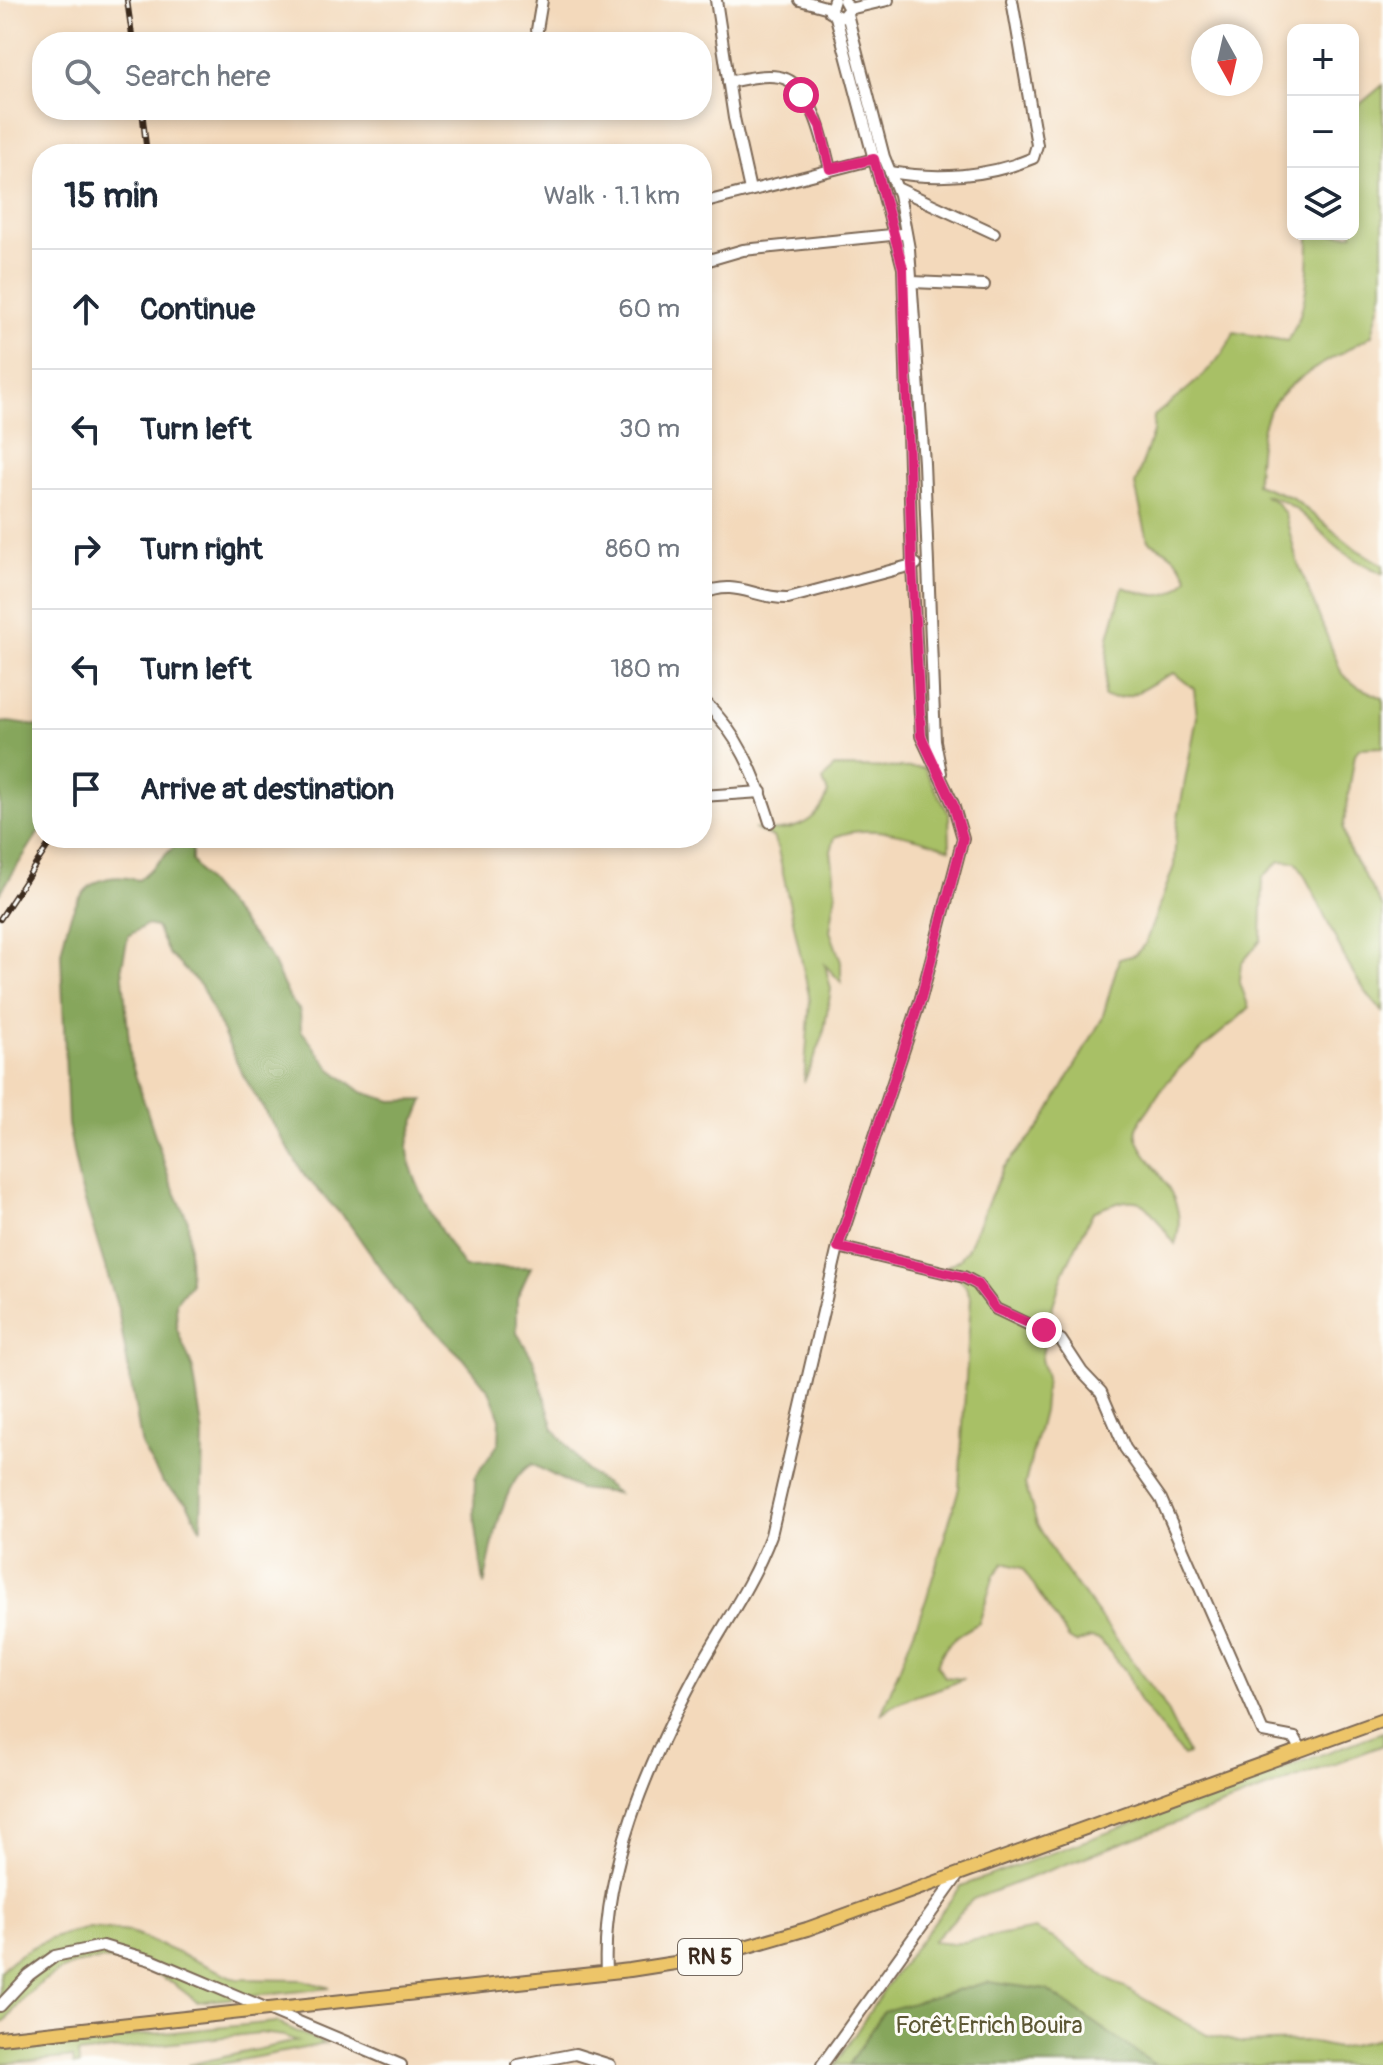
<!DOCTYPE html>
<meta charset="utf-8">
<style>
body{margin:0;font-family:Pangolin,sans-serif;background:#f2f2f3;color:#1f2937}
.controls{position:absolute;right:24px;top:24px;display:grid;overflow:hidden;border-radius:16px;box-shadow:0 4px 12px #0003}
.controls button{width:72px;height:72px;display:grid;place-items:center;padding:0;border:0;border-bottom:2px solid #e0e1e3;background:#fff;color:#1f2937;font:40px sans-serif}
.compass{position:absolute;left:1191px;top:24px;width:72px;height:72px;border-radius:50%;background:#fff;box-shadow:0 4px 12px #0003;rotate:172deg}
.stop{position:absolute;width:24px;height:24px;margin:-18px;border:6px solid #db2777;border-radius:50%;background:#fff}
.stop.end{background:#db2777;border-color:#fff;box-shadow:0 2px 8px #0008}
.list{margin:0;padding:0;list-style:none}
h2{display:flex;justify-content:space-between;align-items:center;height:104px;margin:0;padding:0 32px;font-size:34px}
h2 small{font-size:26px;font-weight:400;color:#747a83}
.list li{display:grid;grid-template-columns:52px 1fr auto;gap:24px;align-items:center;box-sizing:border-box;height:120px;padding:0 32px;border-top:2px solid #e0e1e3}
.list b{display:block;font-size:30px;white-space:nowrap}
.list em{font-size:26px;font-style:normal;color:#747a83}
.icon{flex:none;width:44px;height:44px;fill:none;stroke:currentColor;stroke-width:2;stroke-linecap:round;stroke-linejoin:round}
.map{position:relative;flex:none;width:1383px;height:2065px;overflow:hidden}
.search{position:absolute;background:#fff;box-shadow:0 4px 12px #0003;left:32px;top:32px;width:680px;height:88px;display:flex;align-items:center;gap:20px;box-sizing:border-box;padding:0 28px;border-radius:32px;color:#747a83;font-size:30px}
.panel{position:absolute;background:#fff;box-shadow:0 4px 12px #0003;left:32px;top:144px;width:680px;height:704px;border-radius:32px}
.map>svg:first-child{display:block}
</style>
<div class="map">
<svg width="1383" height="2065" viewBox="0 0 1383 2065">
<rect width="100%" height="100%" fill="#fdfcf7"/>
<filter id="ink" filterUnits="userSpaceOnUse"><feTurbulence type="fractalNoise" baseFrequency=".0125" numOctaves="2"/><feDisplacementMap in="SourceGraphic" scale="16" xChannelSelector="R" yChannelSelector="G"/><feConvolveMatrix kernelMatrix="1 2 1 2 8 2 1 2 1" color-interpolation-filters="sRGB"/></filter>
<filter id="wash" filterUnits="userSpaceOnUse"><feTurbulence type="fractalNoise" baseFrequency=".006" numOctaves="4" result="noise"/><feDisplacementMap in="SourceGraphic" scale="32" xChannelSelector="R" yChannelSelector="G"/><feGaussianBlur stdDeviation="1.8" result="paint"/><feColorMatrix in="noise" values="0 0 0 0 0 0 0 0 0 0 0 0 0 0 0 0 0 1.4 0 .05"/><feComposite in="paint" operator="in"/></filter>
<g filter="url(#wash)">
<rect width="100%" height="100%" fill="#f3d9bb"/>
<g fill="#a8c066" stroke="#727542" stroke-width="2">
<path d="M1383 85V290L1372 335C1337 359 1279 378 1265 421 1258 440 1259 464 1256 484L1291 497 1356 549 1383 565V574C1372 568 1360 563 1349 556 1320 537 1300 500 1263 495L1275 501 1285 514 1297 561 1342 674 1358 687 1383 698V747L1359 748 1355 754 1343 829 1348 848 1383 908V1012C1338 966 1330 913 1296 862L1280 861 1263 877 1261 940 1241 964 1239 980 1249 1008C1212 1044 1178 1059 1150 1107 1146 1113 1139 1121 1137 1128 1130 1155 1195 1189 1175 1244 1143 1202 1147 1189 1093 1212L1064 1271 1053 1305 1041 1359 1046 1378 1043 1411 1025 1484 1037 1524 1058 1560 1162 1701 1188 1754 1183 1756 1140 1702 1125 1670 1100 1640 1091 1638 1076 1643 1069 1639 1022 1568 1004 1563 994 1575 979 1623C960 1633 944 1643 937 1665L945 1677 963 1679C938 1692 898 1696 881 1715L926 1600 959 1488 971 1298 965 1285 947 1266 959 1260 967 1250 1003 1168 1040 1127 1102 1019 1119 959 1135 955 1145 944 1174 866 1176 829 1197 717 1194 689 1174 673C1147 683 1135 702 1104 697L1109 637 1123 587C1148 596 1172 603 1188 577 1179 557 1167 550 1148 541L1135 485 1153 432 1154 416C1183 392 1220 368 1234 332L1287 341C1308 312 1309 268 1309 234H1353V110Z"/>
<path d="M834 767 924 768 949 814 950 849C917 837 869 822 835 837L831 851 836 892 830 931 841 962V982L825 965 831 989 823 1037 804 1082 810 1000 778 850 773 837 754 829C787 834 818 826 828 793L823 781Z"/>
<polygon points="1383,1732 1383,1745 973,1899 932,1942 953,1944 1035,1929 1053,1938 1104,1976 1207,2035 1243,2043 1304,2041 1337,2048 1383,2038 1383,2065 1155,2065 1112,2037 884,2011 849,2065 835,2065 887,1985 961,1886"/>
<path d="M89 1928 130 1932 237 1979 303 1980 330 1988 197 2002C127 1941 59 1946 5 2022L0 2023V1971C26 1945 54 1936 89 1928Z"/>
<polygon points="276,2022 325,2044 215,2065 187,2065 297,2041 285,2036 259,2033 78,2054 79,2065 73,2065 72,2058 67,2058 0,2064 0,2049"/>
</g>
<g fill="#86a65b" stroke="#60683c" stroke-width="2">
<polygon points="8,722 37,726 42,732 42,827 0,893 0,723"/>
<path d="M173 838H186L192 844V861L201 875 269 955 290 999 300 1011 301 1030 331 1069 362 1092 392 1101 424 1100C419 1114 408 1134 408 1148 408 1178 447 1244 465 1268L531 1267 517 1298V1333L533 1359 554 1429 587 1471 617 1493 579 1489 532 1464C501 1480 492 1551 484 1585L474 1512 475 1477 499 1443 500 1419 490 1392 463 1358 405 1303 348 1222 305 1176 243 1075 201 986 168 953 156 927 146 925 128 936 122 966 131 1062 170 1181 188 1221 190 1284 176 1302 177 1329 193 1369 203 1435 201 1530 187 1503 163 1483 142 1447 118 1309 79 1182 68 1125 61 953C70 907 83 866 139 880L176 845Z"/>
<polygon points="988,1982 1047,1990 1155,2065 849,2065 884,2011"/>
</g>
</g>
<g filter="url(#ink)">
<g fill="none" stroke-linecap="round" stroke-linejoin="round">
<g stroke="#7b6755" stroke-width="14">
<g id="minor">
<polyline points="716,0 734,118 750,190"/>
<polyline points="800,0 829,8"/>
<polyline points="834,0 830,12 841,18 849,9 844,0"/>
<polyline points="849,9 888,0"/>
<polyline points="847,14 884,157 899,194 909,249 924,463 935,741 941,773"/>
<polyline points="537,30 542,0"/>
<path d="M728 82C745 79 770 72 786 79 813 90 824 144 830 169"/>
<path d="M890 172C937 180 988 177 1033 158L1037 145 1012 0"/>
<polyline points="897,188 994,233"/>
<polyline points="702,203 878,158"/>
<polyline points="702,262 743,250 901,234"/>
<polyline points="912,282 984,285"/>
<path d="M702 594C737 578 753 599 788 598L916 564"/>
<path d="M702 699C739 734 755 774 770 822"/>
<polyline points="702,796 761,792"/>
<polyline points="838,1247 964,1277 977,1284 996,1309 1061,1340 1082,1372 1101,1392 1125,1448 1161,1499 1263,1732 1295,1738 1301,1749"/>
<path d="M606 1972C601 1870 648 1764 695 1676 721 1628 752 1586 771 1535L838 1247 921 998 963 838 953 804 921 736 912 565 903 268 836 17"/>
<polyline points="0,2006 29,1975 55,1956 103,1946 154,1961 401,2065"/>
<polyline points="518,2065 575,2054 610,2065"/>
<polyline points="822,2065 959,1874"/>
</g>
</g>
<g stroke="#7b6755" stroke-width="16">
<polyline id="major" points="0,2038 630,1970 707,1958 807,1929 1383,1720"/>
</g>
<use href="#minor" stroke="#fff" stroke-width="10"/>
<use href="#major" stroke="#edc569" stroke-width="12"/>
<g stroke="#3b2a1e" stroke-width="6">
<g id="rail">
<polyline points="127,0 133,42"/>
<polyline points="142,110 147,154"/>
<polyline points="0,919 53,838"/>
</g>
</g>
<use href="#rail" stroke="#fdfcf7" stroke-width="3" stroke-dasharray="9" stroke-linecap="butt"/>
</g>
</g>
<g fill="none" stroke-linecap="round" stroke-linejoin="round" filter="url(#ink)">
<polyline stroke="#db2777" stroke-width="10" points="801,95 820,126 830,169 874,159 903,268 912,565 921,736 953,804 963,838 921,998 838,1247 964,1277 977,1284 996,1309 1044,1330"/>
</g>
<g text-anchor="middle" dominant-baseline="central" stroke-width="6" stroke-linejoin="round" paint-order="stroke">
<rect fill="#fdfcf7" stroke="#75695f" stroke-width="2" x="678" y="1939" width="64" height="36" rx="6"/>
<g font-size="22" font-weight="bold" fill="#3b2a1e">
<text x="710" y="1957">RN 5</text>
</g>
<g font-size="24" fill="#5c5734" stroke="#fdfcf7">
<text x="989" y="2025">Forêt Errich Bouira</text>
</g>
</g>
</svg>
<div class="controls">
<button>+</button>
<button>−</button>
<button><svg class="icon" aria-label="layers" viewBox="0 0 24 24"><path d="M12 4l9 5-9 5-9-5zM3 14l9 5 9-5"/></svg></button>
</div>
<svg class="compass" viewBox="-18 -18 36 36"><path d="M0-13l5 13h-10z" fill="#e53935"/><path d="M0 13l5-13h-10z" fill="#747a83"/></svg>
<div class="stop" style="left:801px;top:95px"></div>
<div class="stop end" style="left:1044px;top:1330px"></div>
<div class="search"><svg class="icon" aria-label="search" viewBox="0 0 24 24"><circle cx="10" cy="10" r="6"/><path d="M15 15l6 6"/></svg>Search here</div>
<section class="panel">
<h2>15 min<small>Walk · 1.1 km</small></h2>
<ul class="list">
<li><svg class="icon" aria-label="ahead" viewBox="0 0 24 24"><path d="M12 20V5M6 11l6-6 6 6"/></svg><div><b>Continue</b></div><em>60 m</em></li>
<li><svg class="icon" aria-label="left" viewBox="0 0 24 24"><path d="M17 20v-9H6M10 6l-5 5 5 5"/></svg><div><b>Turn left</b></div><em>30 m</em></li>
<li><svg class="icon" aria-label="right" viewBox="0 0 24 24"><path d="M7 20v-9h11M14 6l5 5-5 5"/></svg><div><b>Turn right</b></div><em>860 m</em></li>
<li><svg class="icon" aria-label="left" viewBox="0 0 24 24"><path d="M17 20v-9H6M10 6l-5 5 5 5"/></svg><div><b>Turn left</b></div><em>180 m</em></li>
<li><svg class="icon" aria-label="arrive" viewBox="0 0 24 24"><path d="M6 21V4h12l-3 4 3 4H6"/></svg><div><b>Arrive at destination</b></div></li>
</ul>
</section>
</div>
